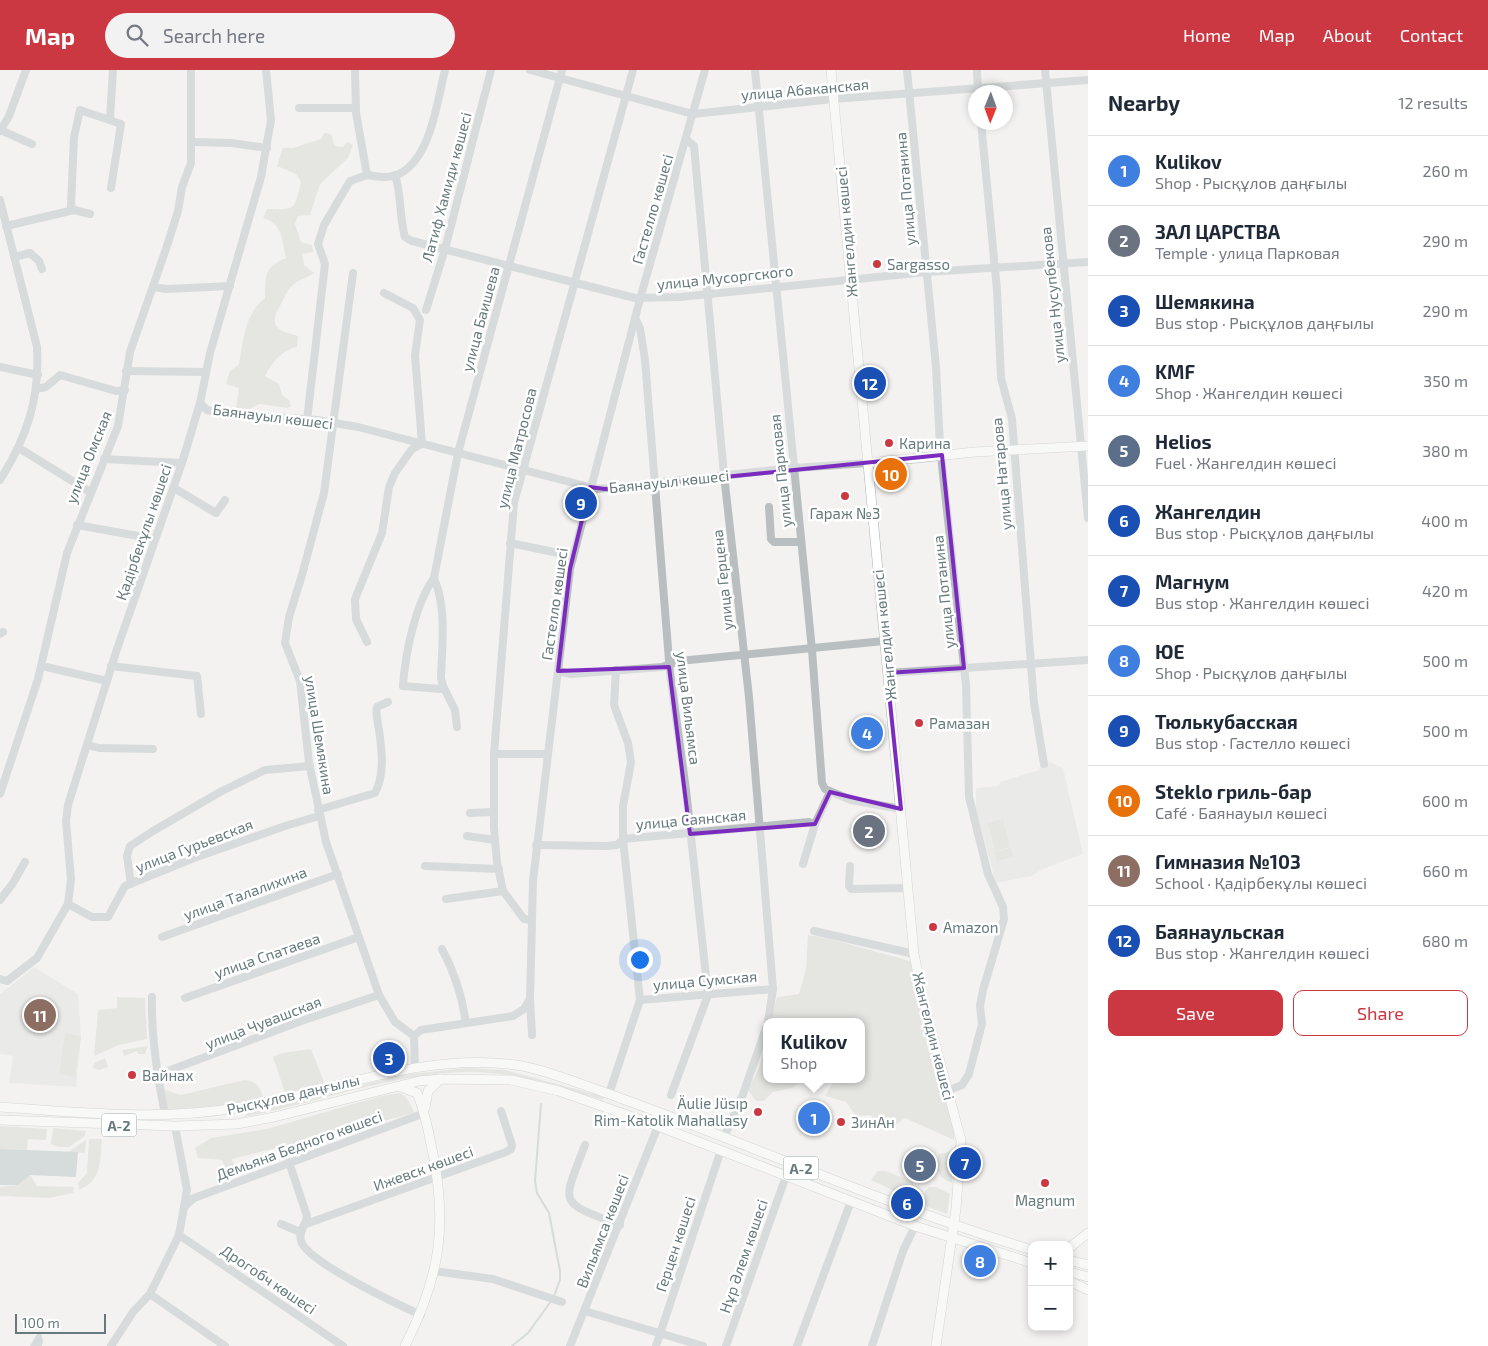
<!DOCTYPE html>
<meta charset="utf-8">
<style>
body{margin:0;font-family:"Exo 2",sans-serif;background:#f2f2f3;color:#1f2937}
.controls{position:absolute;right:15px;bottom:15px;display:grid;overflow:hidden;border-radius:10px;box-shadow:0 2px 8px #0003}
.controls button{width:45px;height:45px;display:grid;place-items:center;padding:0;border:0;border-bottom:1px solid #e0e1e3;background:#fff;color:#1f2937;font:25px sans-serif}
.compass{position:absolute;left:968px;top:15px;width:45px;height:45px;border-radius:50%;background:#fff;box-shadow:0 2px 8px #0003;rotate:181deg}
.scale{position:absolute;left:15px;bottom:12px;width:91px;box-sizing:border-box;padding-left:5px;border:2px solid #667a7d;border-top:0;font-size:14px;line-height:18px;white-space:nowrap;color:#667a7d;-webkit-text-stroke:4px #fff;paint-order:stroke}
.you{position:absolute;left:639px;top:889px;width:18px;height:18px;margin:-12px;border:4px solid #fff;border-radius:50%;background:#1a73e8;box-shadow:0 0 0 8px #1a73e833}
.badge{display:grid;place-items:center;width:32px;height:32px;border-radius:50%;background:#cb3842;color:#fff;font-size:16px;font-weight:700}
.pin{position:absolute;translate:-50% -50%;border:2px solid #fff;box-shadow:0 1px 5px #0006}
.popup{position:absolute;left:763px;top:948px;width:102px;height:65px;box-sizing:border-box;display:grid;place-content:center;border-radius:10px;background:#fff;filter:drop-shadow(0 1px 4px #0005);font-size:16px;white-space:nowrap;color:#747a83}
.popup b{font-size:19px;color:#1f2937}
.popup::after{content:'';position:absolute;left:50%;top:100%;margin-left:-10px;border:10px solid transparent;border-top-color:#fff}
.list{margin:0;padding:0;list-style:none}
h2{display:flex;justify-content:space-between;align-items:center;height:65px;margin:0;padding:0 20px;font-size:21px}
h2 small{font-size:16px;font-weight:400;color:#747a83}
.list li{display:grid;grid-template-columns:32px 1fr auto;gap:15px;align-items:center;box-sizing:border-box;height:70px;padding:0 20px;border-top:1px solid #e0e1e3}
.list b{display:block;font-size:19px;white-space:nowrap}
.list p{margin:0;font-size:16px;white-space:nowrap;color:#747a83}
.list em{font-size:16px;font-style:normal;color:#747a83}
.actions{display:flex;gap:10px;padding:15px 20px}
.actions a{flex:1;padding:11px 0;border:1px solid #cb3842;border-radius:10px;text-align:center;font-size:18px;color:#cb3842}
.actions .main{background:#cb3842;color:#fff}
.icon{flex:none;width:28px;height:28px;fill:none;stroke:currentColor;stroke-width:2;stroke-linecap:round;stroke-linejoin:round}
.map{position:relative;flex:none;width:1088px;height:1276px;overflow:hidden}
header{display:flex;align-items:center;gap:30px;box-sizing:border-box;height:70px;padding:0 25px;background:#cb3842;color:#fff}
header strong{font-size:24px}
nav{display:flex;gap:28px;margin-inline-start:auto;font-size:18px}
.search{width:350px;height:45px;background:#f2f2f3;display:flex;align-items:center;gap:12px;box-sizing:border-box;padding:0 18px;border-radius:28px;color:#747a83;font-size:19px}
main{display:flex}
aside{flex:1;background:#fff}
.map>svg:first-child{display:block}
</style>
<header>
<strong>Map</strong>
<div class="search"><svg class="icon" aria-label="search" viewBox="0 0 24 24"><circle cx="10" cy="10" r="6"/><path d="M15 15l6 6"/></svg>Search here</div>
<nav><a>Home</a><a>Map</a><a>About</a><a>Contact</a></nav>
</header>
<main>
<div class="map">
<svg width="1088" height="1276" viewBox="0 0 1088 1276">
<rect width="100%" height="100%" fill="#f3f2f0"/>
<g fill="#e1e2e1">
<polygon points="1050,692 1063,698 1083,784 1043,799 1031,806 996,813 976,740 976,718 999,716 1000,712 1039,700 1040,696"/>
<polygon points="34,897 78,924 81,967 76,1017 9,1013 13,986 0,984 0,924"/>
</g>
<g fill="#d5d8d0">
<path d="M324 63 331 64 335 76 343 77 347 72 353 75 348 88 320 114 310 145 298 146 295 154 301 172 312 175 313 182 302 184 304 195 314 203C307 208 299 209 293 215 288 219 285 226 282 232 269 254 273 260 298 266L297 277C282 280 271 293 265 306L279 314 282 325 289 330 291 336 288 338 259 334 244 342 236 338 239 318 226 314 230 301 239 294C243 270 245 243 265 228 266 205 263 198 286 188 281 169 284 155 263 148L267 139C295 139 294 142 301 112L296 104 277 96 283 78H293L321 69Z"/>
<polygon points="1003,749 1010,777 995,781 988,753"/>
<polygon points="1011,778 1013,787 997,791 994,782"/>
<polygon points="808,865 830,869 910,891 955,1057 954,1070 905,1048 891,1058 877,1056 871,1045 856,1046 846,1032 825,1026 834,1011 830,1009 862,1009 862,952 771,952 777,927 799,924 806,899"/>
<polygon points="117,927 145,928 147,969 119,975 94,986 98,940 117,938"/>
<polygon points="65,963 81,966 75,1007 59,1004"/>
<polygon points="766,967 766,1009 807,1009 792,1018 773,1022 764,1031 756,1031 748,1020 760,995"/>
<polygon points="148,976 145,984 138,984 137,981 124,986 122,980"/>
<polygon points="311,979 325,1014 285,1023 273,987 282,983"/>
<polygon points="105,988 108,997 99,1000 93,998 94,993"/>
<path d="M466 998 505 1000 605 1027 602 1030C557 1016 511 1001 464 1002 390 1004 317 1033 244 1047L248 1043 402 1005Z"/>
<path d="M244 1010C258 1011 260 1018 264 1029 233 1035 200 1043 168 1040L162 1019 181 1025Z"/>
<polygon points="399,1023 406,1027 415,1043 232,1089 236,1103 228,1107 222,1090 198,1088 195,1078 211,1068 267,1059 381,1026"/>
<polygon points="0,1056 47,1059 46,1070 28,1069 27,1080 0,1079"/>
<polygon points="53,1058 86,1061 85,1066 69,1077 58,1077 51,1074"/>
<path d="M89 1069H102C100 1092 102 1110 79 1120L78 1113 87 1103Z"/>
<polygon points="86,1070 85,1083 68,1082"/>
<path d="M954 1081 952 1113C937 1107 935 1099 939 1084Z"/>
<polygon points="878,1101 886,1101 913,1112 916,1131 871,1110"/>
<polygon points="30,1105 37,1116 74,1117 73,1123 49,1128 0,1126 0,1117 18,1115"/>
<polygon points="929,1117 936,1117 950,1124 947,1144 925,1136 925,1121"/>
</g>
<g fill="#b1c0c0">
<polygon points="0,1079 78,1082 76,1107 30,1105 18,1115 0,1115"/>
<polygon points="41,1263 43,1271 42,1276 30,1276 37,1264"/>
</g>
<g fill="none" stroke-linecap="round" stroke-linejoin="round">
<g stroke="#b1c0c0" stroke-width="2">
<polyline points="541,1034 535,1111 537,1123 549,1143 560,1201 560,1210 554,1226"/>
<polyline points="512,1276 528,1263 552,1230"/>
</g>
<g stroke="#adb3b4" stroke-width="10">
<g id="major">
<polyline points="831,0 914,884 924,933 961,1070 956,1139 936,1276"/>
<polyline points="868,393 975,382 1088,376"/>
<path d="M401 1017 417 1023C425 1041 428 1060 432 1079 448 1155 440 1207 405 1276"/>
<path d="M0 1037C78 1042 159 1051 236 1038 330 1023 419 982 516 995 538 998 558 1006 578 1013 610 1024 642 1036 674 1048 793 1093 910 1143 1032 1180"/>
<polyline points="425,1038 428,1021 440,1009"/>
<polyline points="0,1050 175,1056 237,1054 274,1047 419,1011 441,1009 511,1010 559,1021 658,1056 915,1156 1032,1193"/>
<polyline points="1069,1178 1088,1163"/>
<polyline points="1069,1190 1088,1195"/>
<polyline points="1069,1202 1088,1207"/>
<polyline points="1069,1211 1088,1220"/>
</g>
</g>
<g stroke="#b9bfc0" stroke-width="8">
<polyline points="530,0 693,44 833,29 1088,10"/>
<polyline points="755,0 812,580 822,713 825,719 851,730 901,739"/>
<polyline points="907,0 936,297 940,377 966,615 969,727 988,804 1003,837 1004,849 983,920 980,936 982,954 969,1004 962,1015 947,1021"/>
<polyline points="977,0 978,22"/>
<polyline points="1045,0 1088,448"/>
<polyline points="299,38 356,38"/>
<polyline points="110,49 113,0"/>
<polyline points="981,52 997,220 1001,308 1012,349 1034,633 1044,694"/>
<polyline points="0,60 32,74"/>
<polyline points="0,61 9,46 26,0"/>
<polyline points="686,69 694,76 724,405 749,627 773,919 768,952"/>
<polyline points="192,72 231,73 267,78"/>
<path d="M367 105C377 107 391 109 401 103 431 86 437 32 445 0"/>
<path d="M395 105C402 126 399 147 405 167L412 171 635 228 680 227 926 202 1088 192"/>
<path d="M0 130 37 277C40 329 27 367 0 410"/>
<polyline points="90,144 74,140 71,136 74,67 80,40 121,54 111,118"/>
<polyline points="6,156 74,140"/>
<polyline points="14,187 30,183 39,191 42,199"/>
<polyline points="353,203 324,423 302,505 289,547 285,573 300,611 309,693 326,772 379,925 395,952 414,966"/>
<polyline points="153,217 166,219 230,216"/>
<polyline points="426,240 445,179 491,0"/>
<polyline points="635,248 640,258 645,290 670,603 686,720 708,925 671,1025"/>
<polyline points="0,297 38,305"/>
<polyline points="126,301 205,302"/>
<polyline points="36,319 46,317 60,305 116,321 125,320"/>
<polyline points="200,333 207,340 220,343 317,350 358,357 597,419 793,398 868,393"/>
<polyline points="307,350 325,194 318,174 324,155 350,111 367,105 356,43 355,0"/>
<polyline points="19,378 90,422"/>
<polyline points="104,389 182,393"/>
<polyline points="174,418 216,443 225,430"/>
<polyline points="769,437 771,469 774,472 801,472"/>
<polyline points="77,455 155,469"/>
<polyline points="510,473 573,486"/>
<path d="M434 508C447 538 442 576 441 608L443 616 455 640 457 657"/>
<polyline points="0,564 3,562"/>
<polyline points="367,572 356,549 355,529 382,463 389,417 395,403 412,379 422,374 415,285 420,250 413,238 384,223"/>
<polyline points="42,596 107,611"/>
<polyline points="111,596 197,606 201,644"/>
<polyline points="558,601 571,604 662,597 679,591 884,571"/>
<polyline points="887,603 1088,590"/>
<path d="M443 616 440 619 403 616C405 585 415 534 434 508L458 383 562 0"/>
<polyline points="88,675 99,678 153,679"/>
<polyline points="494,684 548,684"/>
<polyline points="0,724 38,609 67,483 118,356 130,282 166,179 178,141 182,117 191,93 191,0"/>
<path d="M318 740 375 723C385 704 382 681 379 660 378 652 375 644 377 637L388 632"/>
<polyline points="470,743 494,742"/>
<polyline points="467,766 495,770"/>
<polyline points="536,775 606,776 617,775 623,769 809,752 815,754 830,722"/>
<polyline points="803,794 815,754"/>
<polyline points="425,796 499,799"/>
<polyline points="850,796 849,816 851,819 908,818"/>
<polyline points="131,814 127,786 130,776 153,761 220,722 265,700 310,696"/>
<polyline points="446,829 503,821"/>
<polyline points="0,830 13,813 25,792"/>
<polyline points="68,834 92,847 108,847 125,816 194,788 285,756 319,746"/>
<polyline points="531,850 524,849 503,821 497,792 494,758 494,684 514,433 633,0"/>
<polyline points="814,861 914,884"/>
<polyline points="162,867 338,804"/>
<path d="M442 879C455 903 462 926 466 953"/>
<polyline points="0,909 7,911 37,888 68,834 71,809 66,751 68,735 117,579 182,393 200,333 210,283 261,107 271,50 266,0"/>
<path d="M152 927C151 967 157 1005 165 1044"/>
<polyline points="185,928 359,867"/>
<polyline points="530,929 532,965"/>
<polyline points="640,930 773,919"/>
<polyline points="415,997 414,966 421,960 513,946 524,939 530,929 533,811 570,499 640,229 705,0"/>
<polyline points="157,1005 304,950 379,925"/>
<polyline points="609,1024 640,930 623,769 623,736 631,692 628,673 614,635 616,600"/>
<polyline points="724,1067 742,1027 766,958"/>
<path d="M585 1075C562 1136 557 1131 620 1155"/>
<path d="M289 1092 307 1146C306 1156 298 1161 301 1171 307 1192 399 1235 421 1245"/>
<polyline points="185,1136 194,1128 425,1043"/>
<polyline points="281,1154 300,1162"/>
<polyline points="306,1154 506,1082 511,1079 512,1075 501,1041"/>
<polyline points="179,1165 343,1276"/>
<polyline points="434,1201 493,1209 562,1232"/>
<polyline points="150,1224 225,1276"/>
<polyline points="585,1241 703,1276"/>
<polyline points="111,1276 133,1242 150,1224 179,1165 187,1120 175,1056"/>
<polyline points="570,1276 658,1056"/>
<polyline points="656,1276 721,1080"/>
<polyline points="726,1276 786,1106"/>
<polyline points="797,1276 851,1131"/>
<polyline points="872,1276 903,1181 915,1156"/>
</g>
<use href="#major" stroke="#fff" stroke-width="9"/>
</g>
<path d="M0 0H1088V1276H0ZM942 385 964 598 887 603 901 739 830 722 815 754 690 764 669 597 558 601 570 499 590 417 605 419Z" fill="#f3f2f0" fill-opacity=".55" fill-rule="evenodd"/>
<path fill="none" stroke="#7b2cbf" stroke-width="4" stroke-linejoin="round" d="M942 385 964 598 887 603 901 739 830 722 815 754 690 764 669 597 558 601 570 499 590 417 605 419Z"/>
<g fill="#cb3842" stroke="#fff" stroke-width="2">
<circle cx="877" cy="194" r="5"/>
<circle cx="889" cy="373" r="5"/>
<circle cx="845" cy="426" r="5"/>
<circle cx="919" cy="653" r="5"/>
<circle cx="933" cy="857" r="5"/>
<circle cx="132" cy="1005" r="5"/>
<circle cx="758" cy="1042" r="5"/>
<circle cx="841" cy="1052" r="5"/>
<circle cx="1045" cy="1113" r="5"/>
</g>
<g text-anchor="middle" dominant-baseline="central" stroke-width="5" stroke-linejoin="round" paint-order="stroke">
<g fill="#fff" stroke="#94a2a4" stroke-width="1">
<rect x="101.5" y="1043.5" width="35" height="23" rx="4"/>
<rect x="783.5" y="1086.5" width="35" height="23" rx="4"/>
</g>
<g font-size="14" font-weight="bold" fill="#667a7d">
<text x="119" y="1055">A-2</text>
<text x="801" y="1098">A-2</text>
</g>
<g font-size="15" fill="#667a7d" stroke="#fff">
<text transform="translate(805 19) rotate(-5)">улица Абаканская</text>
<text transform="translate(446 117) rotate(-75)">Латиф Хамиди көшесі</text>
<text transform="translate(905 119) rotate(-95)">улица Потанина</text>
<text transform="translate(652 139) rotate(-74)">Гастелло көшесі</text>
<text transform="translate(846 162) rotate(-95)">Жангелдин көшесі</text>
<text transform="translate(725 207) rotate(-6)">улица Мусоргского</text>
<text transform="translate(1052 225) rotate(-96)">улица Нусупбекова</text>
<text transform="translate(480 249) rotate(-75)">улица Баишева</text>
<text transform="translate(273 346) rotate(7)">Баянауыл көшесі</text>
<text transform="translate(516 378) rotate(-76)">улица Матросова</text>
<text transform="translate(88 387) rotate(-68)">улица Омская</text>
<text transform="translate(780 401) rotate(-96)">улица Парковая</text>
<text transform="translate(1001 404) rotate(-95)">улица Натарова</text>
<text transform="translate(669 411) rotate(-6)">Баянауыл көшесі</text>
<text transform="translate(143 462) rotate(-71)">Қадірбекұлы көшесі</text>
<text transform="translate(722 510) rotate(-96)">улица Герцена</text>
<text transform="translate(943 522) rotate(-96)">улица Потанина</text>
<text transform="translate(554 534) rotate(-82)">Гастелло көшесі</text>
<text transform="translate(884 565) rotate(-96)">Жангелдин көшесі</text>
<text transform="translate(689 638) rotate(83)">улица Вильямса</text>
<text transform="translate(320 665) rotate(81)">улица Шемякина</text>
<text transform="translate(691 749) rotate(-5)">улица Саянская</text>
<text transform="translate(194 775) rotate(-21)">улица Гурьевская</text>
<text transform="translate(245 823) rotate(-20)">улица Талалихина</text>
<text transform="translate(267 885) rotate(-19)">улица Спатаева</text>
<text transform="translate(705 910) rotate(-5)">улица Сумская</text>
<text transform="translate(263 952) rotate(-21)">улица Чувашская</text>
<text transform="translate(934 966) rotate(76)">Жангелдин көшесі</text>
<text transform="translate(293 1024) rotate(-13)">Рысқұлов даңғылы</text>
<text transform="translate(299 1075) rotate(-20)">Демьяна Бедного көшесі</text>
<text transform="translate(423 1098) rotate(-20)">Ижевск көшесі</text>
<text transform="translate(602 1161) rotate(-69)">Вильямса көшесі</text>
<text transform="translate(675 1174) rotate(-72)">Герцен көшесі</text>
<text transform="translate(743 1186) rotate(-71)">Нұр Әлем көшесі</text>
<text transform="translate(269 1209) rotate(34)">Дрогобч көшесі</text>
</g>
<g font-size="15" fill="#667a7d" stroke="#fff" text-anchor="start">
<text x="887" y="194">Sargasso</text>
<text x="899" y="373">Карина</text>
<text x="845" y="443" text-anchor="middle">Гараж №3</text>
<text x="929" y="653">Рамазан</text>
<text x="943" y="857">Amazon</text>
<text x="142" y="1005">Вайнах</text>
<text x="748" y="1033" text-anchor="end">Äulie Jüsıp<tspan x="748" dy="17">Rim-Katolik Mahallasy</tspan></text>
<text x="851" y="1052">ЗинАн</text>
<text x="1045" y="1130" text-anchor="middle">Magnum</text>
</g>
</g>
</svg>
<div class="controls">
<button>+</button>
<button>−</button>
</div>
<svg class="compass" viewBox="-18 -18 36 36"><path d="M0-13l5 13h-10z" fill="#e53935"/><path d="M0 13l5-13h-10z" fill="#747a83"/></svg>
<div class="scale">100 m</div>
<div class="you"></div>
<div class="pin badge" style="left:814px;top:1048px;background:#3f7fe0">1</div>
<div class="popup"><b>Kulikov</b>Shop</div>
<div class="pin badge" style="left:869px;top:761px;background:#6b7280">2</div>
<div class="pin badge" style="left:389px;top:988px;background:#1a4fb4">3</div>
<div class="pin badge" style="left:867px;top:663px;background:#3f7fe0">4</div>
<div class="pin badge" style="left:920px;top:1095px;background:#5c6f8a">5</div>
<div class="pin badge" style="left:907px;top:1133px;background:#1a4fb4">6</div>
<div class="pin badge" style="left:965px;top:1093px;background:#1a4fb4">7</div>
<div class="pin badge" style="left:980px;top:1191px;background:#3f7fe0">8</div>
<div class="pin badge" style="left:581px;top:433px;background:#1a4fb4">9</div>
<div class="pin badge" style="left:891px;top:404px;background:#e8710a">10</div>
<div class="pin badge" style="left:40px;top:945px;background:#8d6e63">11</div>
<div class="pin badge" style="left:870px;top:313px;background:#1a4fb4">12</div>
</div>
<aside>
<h2>Nearby<small>12 results</small></h2>
<ul class="list">
<li><span class="badge" style="background:#3f7fe0">1</span><div><b>Kulikov</b><p>Shop · Рысқұлов даңғылы</p></div><em>260 m</em></li>
<li><span class="badge" style="background:#6b7280">2</span><div><b>ЗАЛ ЦАРСТВА</b><p>Temple · улица Парковая</p></div><em>290 m</em></li>
<li><span class="badge" style="background:#1a4fb4">3</span><div><b>Шемякина</b><p>Bus stop · Рысқұлов даңғылы</p></div><em>290 m</em></li>
<li><span class="badge" style="background:#3f7fe0">4</span><div><b>KMF</b><p>Shop · Жангелдин көшесі</p></div><em>350 m</em></li>
<li><span class="badge" style="background:#5c6f8a">5</span><div><b>Helios</b><p>Fuel · Жангелдин көшесі</p></div><em>380 m</em></li>
<li><span class="badge" style="background:#1a4fb4">6</span><div><b>Жангелдин</b><p>Bus stop · Рысқұлов даңғылы</p></div><em>400 m</em></li>
<li><span class="badge" style="background:#1a4fb4">7</span><div><b>Магнум</b><p>Bus stop · Жангелдин көшесі</p></div><em>420 m</em></li>
<li><span class="badge" style="background:#3f7fe0">8</span><div><b>ЮЕ</b><p>Shop · Рысқұлов даңғылы</p></div><em>500 m</em></li>
<li><span class="badge" style="background:#1a4fb4">9</span><div><b>Тюлькубасская</b><p>Bus stop · Гастелло көшесі</p></div><em>500 m</em></li>
<li><span class="badge" style="background:#e8710a">10</span><div><b>Steklo гриль-бар</b><p>Café · Баянауыл көшесі</p></div><em>600 m</em></li>
<li><span class="badge" style="background:#8d6e63">11</span><div><b>Гимназия №103</b><p>School · Қадірбекұлы көшесі</p></div><em>660 m</em></li>
<li><span class="badge" style="background:#1a4fb4">12</span><div><b>Баянаульская</b><p>Bus stop · Жангелдин көшесі</p></div><em>680 m</em></li>
</ul>
<div class="actions"><a class="main">Save</a><a>Share</a></div>
</aside>
</main>
